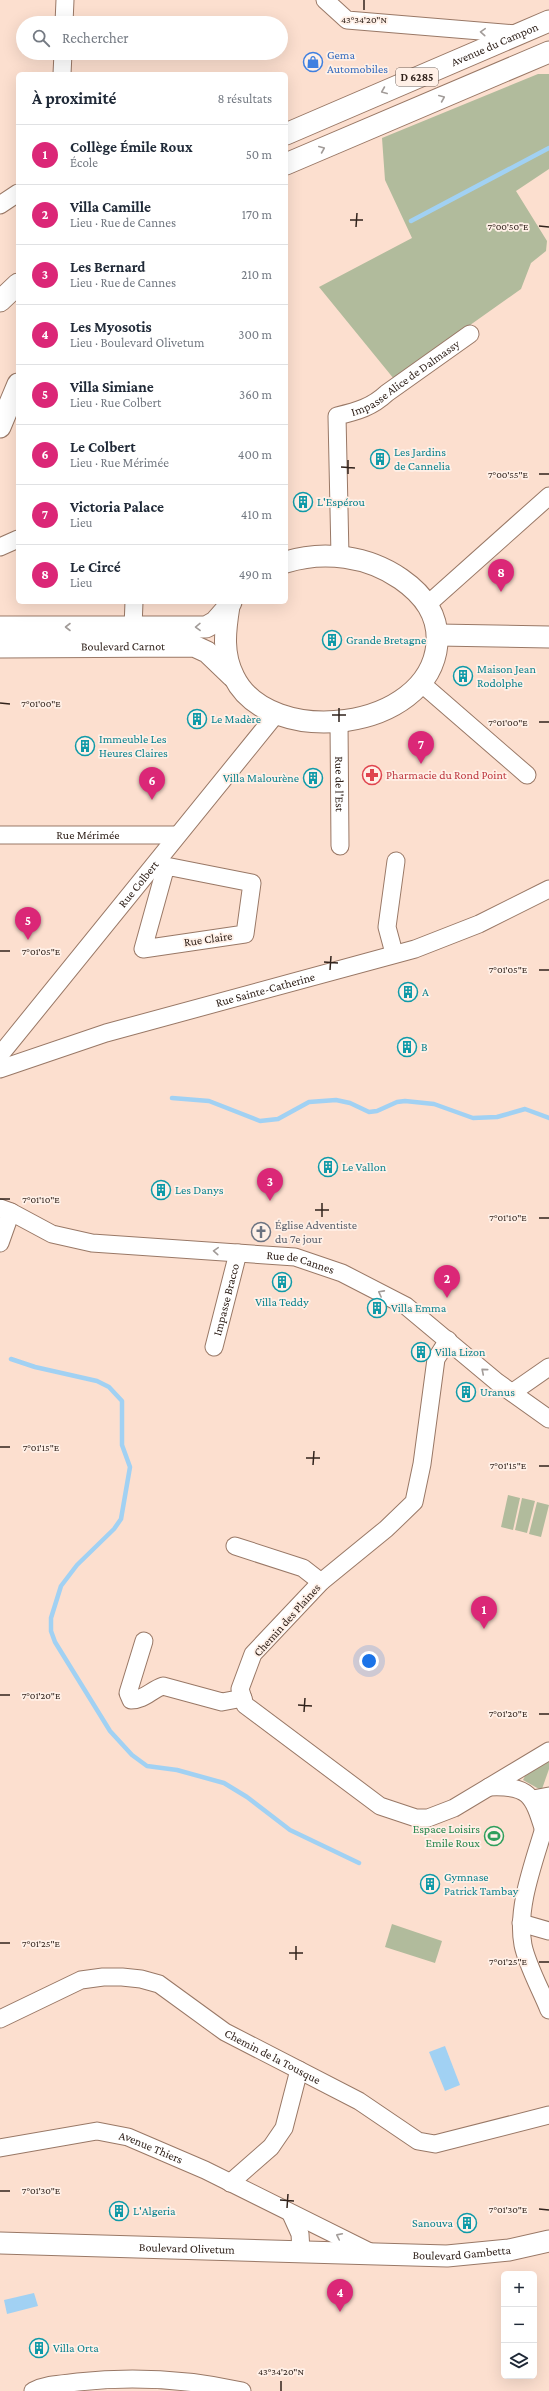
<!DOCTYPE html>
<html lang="fr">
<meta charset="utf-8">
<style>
body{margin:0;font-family:"Crimson Pro",serif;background:#f2f2f3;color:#1f2937}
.controls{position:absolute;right:12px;bottom:12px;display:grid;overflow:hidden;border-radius:6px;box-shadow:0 4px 16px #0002}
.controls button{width:36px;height:36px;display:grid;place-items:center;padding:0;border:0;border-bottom:1px solid #e0e1e3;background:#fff;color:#1f2937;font:20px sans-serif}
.you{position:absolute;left:369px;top:1661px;width:14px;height:14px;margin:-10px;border:3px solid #fff;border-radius:50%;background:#1a73e8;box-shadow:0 0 0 6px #1a73e833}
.badge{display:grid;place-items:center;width:26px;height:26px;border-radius:50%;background:#db2777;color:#fff;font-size:13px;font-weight:700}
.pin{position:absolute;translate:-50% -33px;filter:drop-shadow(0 1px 2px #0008)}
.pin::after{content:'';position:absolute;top:21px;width:14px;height:12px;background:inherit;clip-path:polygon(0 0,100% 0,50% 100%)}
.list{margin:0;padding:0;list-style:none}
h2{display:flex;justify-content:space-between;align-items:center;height:52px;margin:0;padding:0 16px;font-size:17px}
h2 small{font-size:13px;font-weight:400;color:#747a83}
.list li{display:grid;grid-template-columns:26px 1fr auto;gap:12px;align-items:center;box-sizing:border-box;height:60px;padding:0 16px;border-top:1px solid #e0e1e3}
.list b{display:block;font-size:15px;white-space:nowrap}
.list p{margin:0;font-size:13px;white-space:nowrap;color:#747a83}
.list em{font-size:13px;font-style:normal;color:#747a83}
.icon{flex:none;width:22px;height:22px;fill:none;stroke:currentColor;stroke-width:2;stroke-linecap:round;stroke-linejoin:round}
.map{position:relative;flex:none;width:549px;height:2391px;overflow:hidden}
.search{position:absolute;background:#fff;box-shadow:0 4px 16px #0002;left:16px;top:16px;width:272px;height:44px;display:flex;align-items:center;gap:10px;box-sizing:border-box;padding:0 14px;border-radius:22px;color:#747a83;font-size:15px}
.panel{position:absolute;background:#fff;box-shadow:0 4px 16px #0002;left:16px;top:72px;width:272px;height:532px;border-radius:6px}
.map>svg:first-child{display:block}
</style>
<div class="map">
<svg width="549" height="2391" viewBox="0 0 549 2391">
<rect width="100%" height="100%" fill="#fcdfcf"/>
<g fill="#b1bb9c">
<polygon points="538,74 549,74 549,169 516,191 547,241 546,251 531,263 521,289 394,379 319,287 412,238 385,180 382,138"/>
<polygon points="508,1495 520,1498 513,1530 501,1527"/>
<polygon points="522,1498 535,1501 527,1533 515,1530"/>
<polygon points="537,1502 549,1505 541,1537 529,1534"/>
<polygon points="549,1761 549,1769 542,1789 539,1789 523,1780 525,1776"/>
<polygon points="392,1924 442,1941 435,1963 385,1947"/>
</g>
<g fill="#a1d1f3">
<polygon points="445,2046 460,2085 445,2091 429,2052"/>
<polygon points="34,2293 38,2306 7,2314 4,2300"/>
</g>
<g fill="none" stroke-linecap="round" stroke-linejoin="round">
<g stroke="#a1d1f3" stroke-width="4.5">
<polyline points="411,221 549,148"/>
<polyline points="172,1098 209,1101 260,1121 278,1119 309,1102 336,1100 350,1103 369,1112 377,1111 397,1102 405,1101 434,1104 473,1118 497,1117 525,1109 549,1118"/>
<polyline points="11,1359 35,1367 97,1381 109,1387 122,1401 122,1445 130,1467 121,1519 114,1529 77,1565 61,1586 51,1618 51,1631 55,1642 110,1731 132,1755 147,1766 177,1770 224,1783 247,1797 290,1830 359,1863"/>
</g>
<g stroke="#997866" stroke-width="19">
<g id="minor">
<polyline points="325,0 347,20 516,34"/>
<polyline points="64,23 65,0"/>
<polyline points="62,74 63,53"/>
<polyline points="0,205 18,193"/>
<polyline points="0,547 18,539"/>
<path id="s1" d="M340 556 337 416C358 411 372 407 387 393L470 334"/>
<polyline points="428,604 549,496"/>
<polyline points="133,627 134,602"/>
<polyline points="421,683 527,775"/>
<path id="s2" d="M339 722 340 846"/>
<path id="s3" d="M0 835H177"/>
<polygon points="166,866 252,883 245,934 143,949"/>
<polyline points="394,953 387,927 396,861"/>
<path id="s4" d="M0 1055 277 713"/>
<path id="s5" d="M0 1069 106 1033 415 949 479 924 549 889"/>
<path id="s6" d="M0 1208 11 1212 52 1234 92 1243 295 1257 342 1273 406 1306 497 1382 549 1419"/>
<polyline points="0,1243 11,1212"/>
<polyline points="448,1340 436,1359 422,1464 414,1502 386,1529 321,1582 253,1654 240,1689 245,1705 380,1806 416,1818 428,1818 454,1808 549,1751"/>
<path id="s7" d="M214 1347 238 1253"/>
<polyline points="513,1392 549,1367"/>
<polyline points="235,1546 303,1568 321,1582"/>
<path d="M144 1641 128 1693 131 1700C144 1700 151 1690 163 1686L222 1702 243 1698"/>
<path d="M489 1787C529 1785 533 1795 544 1831"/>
<polyline points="533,1799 549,1796"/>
<path d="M549 1810C539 1851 515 1903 523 1945 527 1965 541 1990 549 2010"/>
<polyline points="521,1923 549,1931"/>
<path id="s8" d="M0 2019 81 1980 103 1977H122L141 1979 159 1984 225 2032 359 2101 418 2141 435 2144 549 2115"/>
<path id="s9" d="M0 2148 97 2131 128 2137 205 2170 372 2253"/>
<polyline points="230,2183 271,2147 284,2128 299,2070"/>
<polyline points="291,2214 300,2234 301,2251"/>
<path d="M33 2391C47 2384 62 2384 78 2382 133 2376 187 2379 242 2391"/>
</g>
</g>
<g stroke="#997866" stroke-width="23">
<g id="major">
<path id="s10" d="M286 134 549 21"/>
<polyline points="286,164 549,52"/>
<polyline points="0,301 18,284"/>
<polyline points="0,427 18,384"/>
<path d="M231 602 229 606C225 631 222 654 234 677 269 749 429 732 437 644 439 615 424 595 401 579 368 556 324 550 286 562"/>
<polyline points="0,627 206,627 215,622 229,606"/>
<polyline points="438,635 549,637"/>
<path id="s11" d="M0 647 194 646 207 652 232 676"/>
<path id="s12" d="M0 2243 447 2256 509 2250 549 2241"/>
</g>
</g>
<use href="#minor" stroke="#fff" stroke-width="17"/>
<use href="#major" stroke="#fff" stroke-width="21"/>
</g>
<defs><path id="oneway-chevron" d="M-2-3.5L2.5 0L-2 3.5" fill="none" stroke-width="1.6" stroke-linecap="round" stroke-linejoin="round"/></defs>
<g stroke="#a29c99">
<use href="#oneway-chevron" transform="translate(483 32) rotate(-176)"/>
<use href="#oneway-chevron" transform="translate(384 91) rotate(157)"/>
<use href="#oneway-chevron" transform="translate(442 98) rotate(-23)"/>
<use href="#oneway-chevron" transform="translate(322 149) rotate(-23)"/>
<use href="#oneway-chevron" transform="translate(68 627) rotate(-180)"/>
<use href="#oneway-chevron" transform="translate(198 627) rotate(179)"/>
<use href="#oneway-chevron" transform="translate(216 1251) rotate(-176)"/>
<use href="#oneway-chevron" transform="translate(381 1293) rotate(-152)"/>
<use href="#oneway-chevron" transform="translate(484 1371) rotate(-140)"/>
<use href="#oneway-chevron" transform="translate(339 2236) rotate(-154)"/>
</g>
<path fill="none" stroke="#31231c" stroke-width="1.5" d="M364 10V0M350 220H363M539 226 549 227M356 227 357 213M341 467 355 468M348 474V460M539 474H549M0 703 10 704M332 715H346M339 722V708M539 722H549M0 951H10M324 962 338 963M330 970 331 956M539 970H549M0 1199H10M315 1210H329M322 1217V1203M539 1218H549M0 1447H10M306 1458H320M313 1465 314 1451M539 1466H549M0 1695H10M298 1705 312 1706M304 1712 305 1698M539 1714H549M0 1943H10M289 1953H303M296 1960V1946M539 1962H549M0 2191H10M280 2200 294 2201M287 2208 288 2194M539 2209 549 2210M281 2391V2381"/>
<defs>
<g id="shop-ring" transform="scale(1)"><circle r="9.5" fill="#fff0e7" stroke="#3f7fe0" stroke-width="1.5"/><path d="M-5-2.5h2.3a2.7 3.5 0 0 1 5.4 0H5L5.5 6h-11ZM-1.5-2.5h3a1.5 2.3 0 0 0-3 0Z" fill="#3f7fe0"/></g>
<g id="building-ring" transform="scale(1)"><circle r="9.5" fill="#fff0e7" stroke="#0f9aa8" stroke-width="1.5"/><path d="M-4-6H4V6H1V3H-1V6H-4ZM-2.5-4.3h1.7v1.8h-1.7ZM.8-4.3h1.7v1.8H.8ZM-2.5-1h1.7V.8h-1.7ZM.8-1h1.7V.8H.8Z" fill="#0f9aa8"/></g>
<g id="pharmacy-ring" transform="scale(1)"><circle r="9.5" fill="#fff0e7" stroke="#e0444e" stroke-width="1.5"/><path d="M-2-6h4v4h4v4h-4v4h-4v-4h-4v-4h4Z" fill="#e0444e"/></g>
<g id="church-ring" transform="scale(1)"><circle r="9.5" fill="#fff0e7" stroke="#6b7280" stroke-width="1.5"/><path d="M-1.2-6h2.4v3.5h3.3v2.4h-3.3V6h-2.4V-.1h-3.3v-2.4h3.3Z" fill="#6b7280"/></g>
<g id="stadium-ring" transform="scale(1)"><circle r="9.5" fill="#fff0e7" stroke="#2e9e5b" stroke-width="1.5"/><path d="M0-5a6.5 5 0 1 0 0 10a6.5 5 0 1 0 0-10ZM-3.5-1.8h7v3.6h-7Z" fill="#2e9e5b"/></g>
</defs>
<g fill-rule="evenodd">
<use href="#shop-ring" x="313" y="62"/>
<use href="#building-ring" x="380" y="459"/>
<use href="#building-ring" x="303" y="502"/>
<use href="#building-ring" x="332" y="640"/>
<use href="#building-ring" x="463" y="676"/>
<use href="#building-ring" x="197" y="719"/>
<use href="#building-ring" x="85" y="746"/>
<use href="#pharmacy-ring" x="372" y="775"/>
<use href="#building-ring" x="313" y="778"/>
<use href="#building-ring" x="408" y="992"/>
<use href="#building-ring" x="407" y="1047"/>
<use href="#building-ring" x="328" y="1167"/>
<use href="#building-ring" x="161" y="1190"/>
<use href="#church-ring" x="261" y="1232"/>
<use href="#building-ring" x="282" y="1282"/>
<use href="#building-ring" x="377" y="1308"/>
<use href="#building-ring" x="421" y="1352"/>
<use href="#building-ring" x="466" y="1392"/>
<use href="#stadium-ring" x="494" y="1836"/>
<use href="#building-ring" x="430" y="1884"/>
<use href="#building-ring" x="119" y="2211"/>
<use href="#building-ring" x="467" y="2223"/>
<use href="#building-ring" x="39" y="2348"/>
</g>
<g text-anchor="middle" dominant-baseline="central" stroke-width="3.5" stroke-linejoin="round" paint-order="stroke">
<rect fill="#fff0e7" stroke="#6f6059" stroke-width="1" x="396" y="68" width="42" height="18" rx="3"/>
<g font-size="11" font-weight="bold" fill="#31231c">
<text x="417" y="77">D 6285</text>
</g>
<g font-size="12" fill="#31231c" stroke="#fff0e7">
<text stroke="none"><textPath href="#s10" startOffset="227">Avenue du Campon</textPath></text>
<text stroke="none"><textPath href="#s1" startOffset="219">Impasse Alice de Dalmassy</textPath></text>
<text stroke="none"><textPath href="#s11" startOffset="123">Boulevard Carnot</textPath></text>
<text stroke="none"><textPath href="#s2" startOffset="62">Rue de l'Est</textPath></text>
<text stroke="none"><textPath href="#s3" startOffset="88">Rue Mérimée</textPath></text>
<text stroke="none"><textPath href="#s4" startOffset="220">Rue Colbert</textPath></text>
<text transform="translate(208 939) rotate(-8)">Rue Claire</text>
<text stroke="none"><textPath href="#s5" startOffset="277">Rue Sainte-Catherine</textPath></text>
<text stroke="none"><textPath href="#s6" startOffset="309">Rue de Cannes</textPath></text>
<text stroke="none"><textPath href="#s7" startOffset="49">Impasse Bracco</textPath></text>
<text transform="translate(287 1620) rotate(-48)">Chemin des Plaines</text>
<text stroke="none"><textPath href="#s8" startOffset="304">Chemin de la Tousque</textPath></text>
<text stroke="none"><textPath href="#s9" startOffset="155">Avenue Thiers</textPath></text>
<text stroke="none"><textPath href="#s12" startOffset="187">Boulevard Olivetum</textPath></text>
<text stroke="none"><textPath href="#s12" startOffset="462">Boulevard Gambetta</textPath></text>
</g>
<g font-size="12" fill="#366cbe" stroke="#fff0e7" text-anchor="start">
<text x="327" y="55">Gema<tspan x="327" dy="14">Automobiles</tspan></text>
</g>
<g font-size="12" fill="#0d838f" stroke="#fff0e7" text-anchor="start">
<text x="394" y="452">Les Jardins<tspan x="394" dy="14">de Cannelia</tspan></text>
<text x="317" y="502">L'Espérou</text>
<text x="346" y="640">Grande Bretagne</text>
<text x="477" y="669">Maison Jean<tspan x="477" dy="14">Rodolphe</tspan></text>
<text x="211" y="719">Le Madère</text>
<text x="99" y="739">Immeuble Les<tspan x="99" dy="14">Heures Claires</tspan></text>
<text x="299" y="778" text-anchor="end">Villa Malourène</text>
<text x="422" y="992">A</text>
<text x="421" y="1047">B</text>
<text x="342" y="1167">Le Vallon</text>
<text x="175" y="1190">Les Danys</text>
<text x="282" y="1302" text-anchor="middle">Villa Teddy</text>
<text x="391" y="1308">Villa Emma</text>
<text x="435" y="1352">Villa Lizon</text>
<text x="480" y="1392">Uranus</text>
<text x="444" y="1877">Gymnase<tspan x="444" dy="14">Patrick Tambay</tspan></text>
<text x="133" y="2211">L'Algeria</text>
<text x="453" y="2223" text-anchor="end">Sanouva</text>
<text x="53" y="2348">Villa Orta</text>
</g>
<g font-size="12" fill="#be3a42" stroke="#fff0e7" text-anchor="start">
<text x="386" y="775">Pharmacie du Rond Point</text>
</g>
<g font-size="12" fill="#5b616d" stroke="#fff0e7" text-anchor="start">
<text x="275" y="1225">Église Adventiste<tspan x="275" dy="14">du 7e jour</tspan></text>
</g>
<g font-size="12" fill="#27864d" stroke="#fff0e7" text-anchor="end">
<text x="480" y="1829">Espace Loisirs<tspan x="480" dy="14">Emile Roux</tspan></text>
</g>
</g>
<g font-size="10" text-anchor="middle" fill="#31231c" stroke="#fff0e7" stroke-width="3.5" stroke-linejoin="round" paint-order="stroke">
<text x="364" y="23">43°34'20"N</text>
<text x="508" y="230">7°00'50"E</text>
<text x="508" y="478">7°00'55"E</text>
<text x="41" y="707">7°01'00"E</text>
<text x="508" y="726">7°01'00"E</text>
<text x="41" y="955">7°01'05"E</text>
<text x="508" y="973">7°01'05"E</text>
<text x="41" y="1203">7°01'10"E</text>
<text x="508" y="1221">7°01'10"E</text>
<text x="41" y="1451">7°01'15"E</text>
<text x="508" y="1469">7°01'15"E</text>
<text x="41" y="1699">7°01'20"E</text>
<text x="508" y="1717">7°01'20"E</text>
<text x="41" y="1947">7°01'25"E</text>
<text x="508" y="1965">7°01'25"E</text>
<text x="41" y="2194">7°01'30"E</text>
<text x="508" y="2213">7°01'30"E</text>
<text x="281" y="2375">43°34'20"N</text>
</g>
</svg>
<div class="controls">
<button>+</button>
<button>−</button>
<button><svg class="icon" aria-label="layers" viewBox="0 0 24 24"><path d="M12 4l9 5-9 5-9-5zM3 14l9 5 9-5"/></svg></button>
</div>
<div class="you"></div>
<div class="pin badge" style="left:484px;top:1629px">1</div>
<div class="pin badge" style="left:447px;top:1298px">2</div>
<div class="pin badge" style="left:270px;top:1201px">3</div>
<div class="pin badge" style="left:340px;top:2312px">4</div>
<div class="pin badge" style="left:28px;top:940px">5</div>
<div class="pin badge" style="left:152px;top:800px">6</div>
<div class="pin badge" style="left:421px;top:764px">7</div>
<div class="pin badge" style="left:501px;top:592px">8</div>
<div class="search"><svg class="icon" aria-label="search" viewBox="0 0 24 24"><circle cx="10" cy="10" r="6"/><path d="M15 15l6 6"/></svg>Rechercher</div>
<section class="panel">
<h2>À proximité<small>8 résultats</small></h2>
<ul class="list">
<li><span class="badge">1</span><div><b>Collège Émile Roux</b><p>École</p></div><em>50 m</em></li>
<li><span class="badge">2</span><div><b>Villa Camille</b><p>Lieu · Rue de Cannes</p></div><em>170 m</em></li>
<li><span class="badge">3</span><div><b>Les Bernard</b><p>Lieu · Rue de Cannes</p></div><em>210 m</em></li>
<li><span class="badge">4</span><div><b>Les Myosotis</b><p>Lieu · Boulevard Olivetum</p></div><em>300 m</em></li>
<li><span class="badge">5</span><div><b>Villa Simiane</b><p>Lieu · Rue Colbert</p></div><em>360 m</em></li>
<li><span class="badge">6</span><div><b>Le Colbert</b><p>Lieu · Rue Mérimée</p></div><em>400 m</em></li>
<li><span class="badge">7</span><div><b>Victoria Palace</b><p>Lieu</p></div><em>410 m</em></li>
<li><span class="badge">8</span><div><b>Le Circé</b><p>Lieu</p></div><em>490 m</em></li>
</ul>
</section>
</div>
